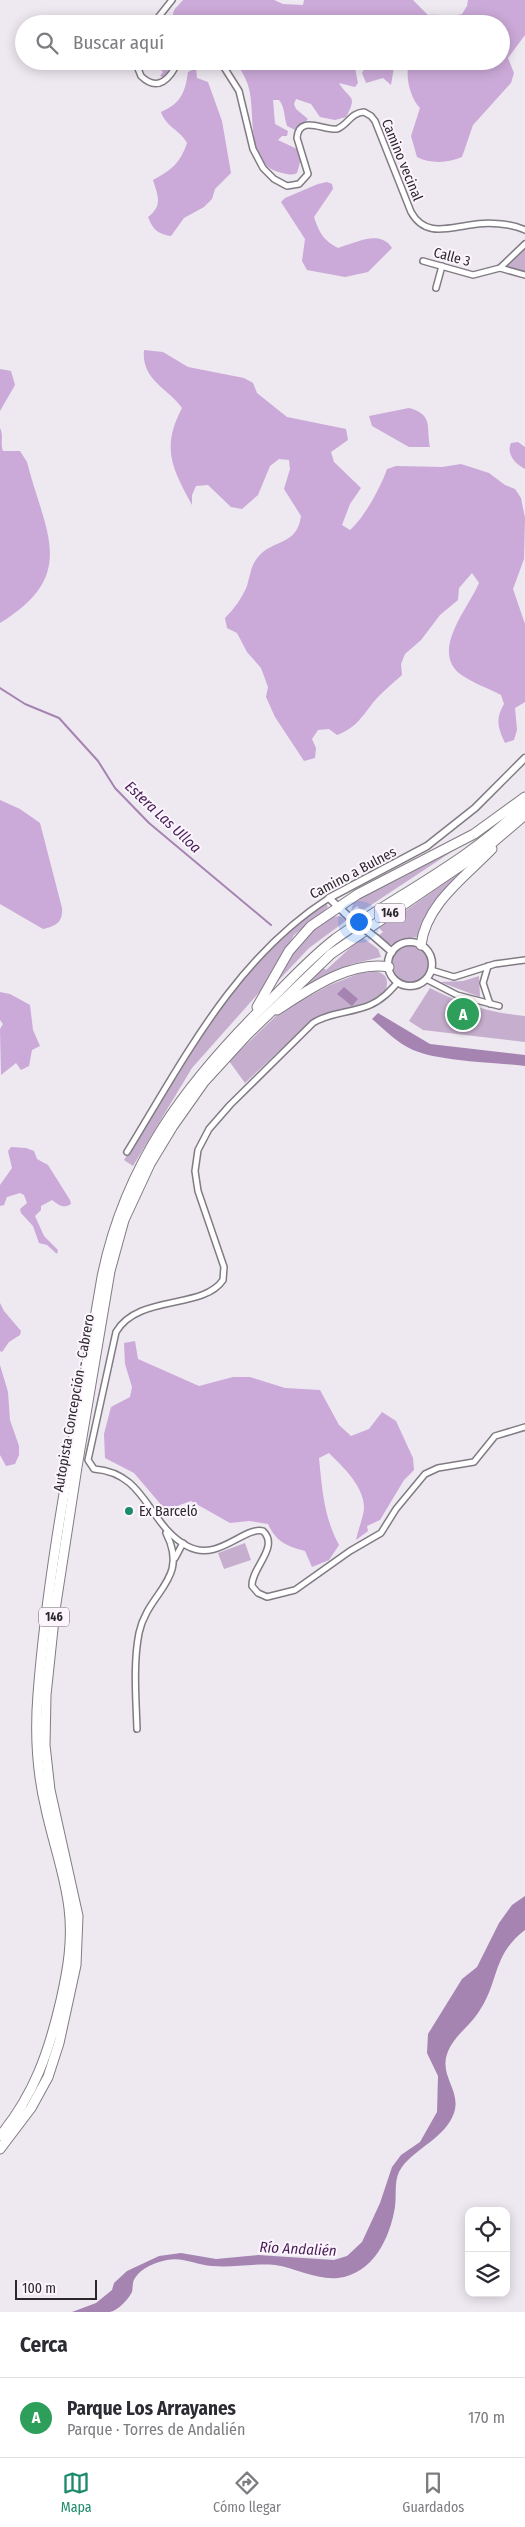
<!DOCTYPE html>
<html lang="es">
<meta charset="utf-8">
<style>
body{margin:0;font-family:"Fira Sans Condensed",sans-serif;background:#f2f2f3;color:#2b2b33}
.controls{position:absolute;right:15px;bottom:15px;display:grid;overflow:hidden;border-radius:10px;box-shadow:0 2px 12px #0003}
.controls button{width:45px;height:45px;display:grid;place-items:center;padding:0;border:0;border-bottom:1px solid #e1e1e2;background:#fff;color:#2b2b33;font:25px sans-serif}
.scale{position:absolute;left:15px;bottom:12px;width:82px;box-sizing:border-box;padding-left:5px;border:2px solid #2b282c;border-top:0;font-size:14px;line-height:18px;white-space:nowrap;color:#2b282c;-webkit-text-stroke:4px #fcf5fe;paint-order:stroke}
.you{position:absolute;left:358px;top:921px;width:18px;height:18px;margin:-12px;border:4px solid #fff;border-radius:50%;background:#1a73e8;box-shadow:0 0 0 8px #1a73e833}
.badge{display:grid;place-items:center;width:32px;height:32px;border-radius:50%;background:#1c8b6b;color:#fff;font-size:16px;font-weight:700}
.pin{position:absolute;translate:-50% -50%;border:2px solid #fff;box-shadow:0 1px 5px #0006}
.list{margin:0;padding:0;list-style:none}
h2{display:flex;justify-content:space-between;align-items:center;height:65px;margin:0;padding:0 20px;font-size:21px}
h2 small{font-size:16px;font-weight:400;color:#7c7c81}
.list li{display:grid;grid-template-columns:32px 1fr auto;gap:15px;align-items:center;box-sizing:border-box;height:80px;padding:0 20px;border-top:1px solid #e1e1e2}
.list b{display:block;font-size:19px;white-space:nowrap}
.list p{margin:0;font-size:16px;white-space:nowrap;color:#7c7c81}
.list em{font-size:16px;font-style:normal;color:#7c7c81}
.icon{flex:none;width:28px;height:28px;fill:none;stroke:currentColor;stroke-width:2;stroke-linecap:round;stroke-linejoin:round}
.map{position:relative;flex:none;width:525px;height:2312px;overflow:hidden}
.search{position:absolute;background:#fff;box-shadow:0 2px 12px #0003;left:15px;right:15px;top:15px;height:55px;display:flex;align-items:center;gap:12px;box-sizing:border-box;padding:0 18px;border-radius:28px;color:#7c7c81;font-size:19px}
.sheet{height:145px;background:#fff}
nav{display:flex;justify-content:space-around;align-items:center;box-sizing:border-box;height:70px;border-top:1px solid #e1e1e2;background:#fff;font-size:14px;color:#7c7c81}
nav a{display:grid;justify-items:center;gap:2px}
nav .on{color:#1c8b6b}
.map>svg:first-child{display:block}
</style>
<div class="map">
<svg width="525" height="2312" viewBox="0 0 525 2312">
<rect width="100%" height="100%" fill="#eee8f1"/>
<g fill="#c6afce">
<polygon points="525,247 525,273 503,267"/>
<polygon points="474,837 362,911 357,906 351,911 354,900 403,877"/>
<path d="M469 866C449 888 427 908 419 937L409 938 391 945 378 936 383 932 378 927 398 916Z"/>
<polygon points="326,903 328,907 324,911 294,935 264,987 192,1068 133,1166 124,1160 215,1015 243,979 269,950 296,925"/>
<path d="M340 916 347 920 309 948 277 982C290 957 307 917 340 916Z"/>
<polygon points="362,937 378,949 381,957 352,964 296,992 321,966 326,970"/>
<circle cx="410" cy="964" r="19"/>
<path d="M368 970C382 972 390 974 386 990 364 1010 333 1007 309 1023L245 1083 229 1061 280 1012 330 985Z"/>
<polygon points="479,976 480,997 440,982 463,981"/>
<path d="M430 988C464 1005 487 1012 525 1016V1042L423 1030 409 1021Z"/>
<polygon points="245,1543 251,1560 224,1569 218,1553"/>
</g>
<g fill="#cba9d8">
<path d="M183 0H274L283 4 303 5 304 0H413L428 15C439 14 451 17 462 14L467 6 468 0H525V35L508 58 514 73 511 83 473 125 462 157C449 163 430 164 417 157L411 136 420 108C410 97 405 77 409 63L501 61V24H416L413 22 410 24H174L172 19 174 10Z"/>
<polygon points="154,61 173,61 165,78 160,76 163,72 159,67 154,66"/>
<path d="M234 61H359L355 68 358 83 355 87 339 83C350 101 358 94 346 117L335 120 320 117 311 104 296 99 294 104 296 109 308 119 297 131 287 126C284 117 285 107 279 100H273L275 124 288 131 287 136H282L278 140 297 149 301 159 297 173C291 176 288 174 282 173 243 165 257 112 248 85 245 76 240 68 234 61Z"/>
<polygon points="368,61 395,61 391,85 383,78 366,83 362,73"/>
<path d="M196 68 197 78 208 82 222 121 231 173 215 189 212 199 204 207 184 218 171 236C158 234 153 230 148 217 163 206 158 196 153 180 171 170 180 164 187 143 180 130 166 127 161 112 181 103 185 93 188 72Z"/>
<path d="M327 182 332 184 333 189 314 217C319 232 323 240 338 248 356 243 380 229 392 248L368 272 345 277 307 270 302 261 305 239 281 202 285 198 318 184Z"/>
<path d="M144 350 163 352 188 367 244 378 253 383 257 393 287 417 346 429 348 440 331 452 334 462 361 488 350 504 342 525 350 530C364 518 381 487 387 469L396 466 442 467 461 464 489 473 505 485 515 489 521 498 525 518 524 559 513 589 525 624V702L515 708 517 730 514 740 505 743C498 728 495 719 504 704L501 695C488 688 475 684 463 676 428 653 468 609 479 583L472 573 459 588 458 600 440 615 421 640 405 654 401 664 402 675C391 685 378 695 369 708 359 721 353 729 337 735L329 729 318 730 312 739 316 748 315 758 304 761 275 717 266 697 268 687 261 668 247 652 237 633 227 628 225 618C234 609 242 598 247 586 250 576 251 565 258 557 273 539 297 546 301 516L284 489 290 469 289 460 279 459 270 466 258 495 242 509 231 507 208 485 196 486 192 495V505C172 468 161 448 182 408 168 388 141 380 144 350Z"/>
<polygon points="0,369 11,371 15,385 0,411"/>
<path d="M409 408C434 415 426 427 430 447H409L372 426 369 416Z"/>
<path d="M0 428C4 436 0 443 3 451H20L27 462C45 533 79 575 0 623Z"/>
<path d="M518 442 525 447V469C515 464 506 454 511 443Z"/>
<path d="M0 800 20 809 40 823 62 908C63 922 56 926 43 929L0 904Z"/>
<polygon points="0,992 10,994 30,1005 33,1030 40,1046 32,1050 29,1066 21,1070 16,1063 1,1075 0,1029 3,1024 0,1020"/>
<path d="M11 1147 26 1148 34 1151 37 1159 48 1165 70 1200 71 1204C63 1209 59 1205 52 1200L41 1206V1210L35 1216 44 1236 58 1250 57 1254 47 1245 39 1243 33 1226 21 1213 20 1209 27 1203 24 1195 20 1193 7 1197 4 1205 0 1206V1185L12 1168 8 1151Z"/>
<polygon points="0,1303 4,1311 21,1331 20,1335 9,1342 2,1352 0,1351"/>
<path d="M135 1341 138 1359 199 1386 233 1377H250L285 1388 320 1390 339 1425 351 1436 369 1429 382 1412 396 1421 413 1458 414 1470 404 1480 380 1520 367 1526 368 1531 356 1540C358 1530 363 1518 364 1509 365 1487 343 1467 329 1453L319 1458C322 1488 324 1518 339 1545L329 1560 312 1567 305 1551C287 1546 276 1542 268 1524L249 1521 230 1523 191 1501 177 1506 163 1507 134 1473 105 1458 104 1434 111 1407 130 1397 132 1387 125 1364 124 1343Z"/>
<polygon points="0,1365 8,1392 10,1420 19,1446 19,1455 15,1464 6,1466 0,1455"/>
</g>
<g fill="#a584b1">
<polygon points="344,987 358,999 352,1006 337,994"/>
<path d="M378 1013 430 1044 525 1055V1066C493 1062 442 1062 413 1050 397 1043 385 1030 372 1019Z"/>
<path d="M525 1896V1930C491 1956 500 1982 478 2013 467 2029 450 2039 446 2058 442 2078 461 2092 454 2113 445 2138 417 2147 402 2167 393 2179 397 2193 395 2207 390 2238 373 2274 338 2278 316 2280 296 2268 275 2265 254 2263 233 2268 212 2266 196 2265 184 2257 167 2260 156 2262 141 2268 135 2278 132 2282 133 2288 132 2292 128 2300 118 2310 110 2312 98 2312 84 2312 72 2312L96 2303 112 2290 114 2283 127 2271 159 2256 181 2253 216 2259 258 2255 334 2260 347 2256 362 2242 380 2203 392 2167 401 2155 420 2142 437 2112 438 2076 427 2053 428 2034 462 1979 477 1967 499 1923 512 1905Z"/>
</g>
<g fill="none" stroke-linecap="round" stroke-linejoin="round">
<polyline stroke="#a584b1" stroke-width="2" points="0,688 25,704 59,718 98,761 115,788 149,823 271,925"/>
<g stroke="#817b83" stroke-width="8">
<g id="minor">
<polyline points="153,24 172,0"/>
<path d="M135 61 141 76C158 93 171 78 178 61"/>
<path d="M220 61 239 91 253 149 263 168 274 179 287 186 299 184 308 174 297 138C299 114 324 131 337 129 348 125 350 113 364 112L371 116 375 121 411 212C425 237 447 228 470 225 486 222 511 223 525 230"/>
<polyline points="423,261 473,275 500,268 525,244"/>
<polyline points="500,268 525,275"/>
<polyline points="436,288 442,266"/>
<polyline points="488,966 483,983 490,1004"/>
<polyline points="431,970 454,977 495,964 525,960"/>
<polyline points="426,979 457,995 499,1006"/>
<path d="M398 982C390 991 382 1000 370 1005 352 1013 330 1012 313 1023L230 1105 209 1129 198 1150 195 1171 198 1191 224 1267 223 1280C203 1310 138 1294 116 1332L88 1460 94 1469C147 1473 147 1524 187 1546 218 1563 244 1526 263 1531 280 1547 251 1568 252 1586L258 1593 267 1597 295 1590 350 1551 381 1533 396 1509 425 1474 438 1468 474 1462 495 1436 525 1427"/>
<path d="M127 1152C184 1059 235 958 329 898"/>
<polyline points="175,1558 183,1543"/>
<path d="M137 1729C136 1698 133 1664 139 1633 148 1591 190 1580 166 1533"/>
</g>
</g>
<g stroke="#817b83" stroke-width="9">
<g id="tertiary">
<polyline points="349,917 329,898 427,846 475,808 525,758"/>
<polyline points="376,938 392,952"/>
<circle cx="410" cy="964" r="22"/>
</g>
</g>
<g stroke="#817b83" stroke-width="11">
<g id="motorway">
<path d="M421 945C426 904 465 877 492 849"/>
<polyline points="257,1007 289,951 311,926 358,894 474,834 525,797"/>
<path d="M277 1010C308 990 350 960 389 967"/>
<path d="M0 2136C34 2095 49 2052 61 2000 68 1969 73 1940 69 1908 65 1874 53 1842 46 1809 37 1772 35 1732 38 1694 49 1554 79 1415 102 1277 125 1164 186 1083 266 1004 289 982 310 958 335 939 398 894 471 860 525 804"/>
<polyline points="0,2149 31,2108 48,2077 59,2043 76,1965 78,1916 50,1790 45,1745 46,1695 55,1610 77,1467 110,1271 124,1220 150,1164 173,1126 204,1082 247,1035 331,954 484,850 525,815"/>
</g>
</g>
<use href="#minor" stroke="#fff" stroke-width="5"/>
<use href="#tertiary" stroke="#fff" stroke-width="6"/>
<use href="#motorway" stroke="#fff" stroke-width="9"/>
<g stroke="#817b83" stroke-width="9" stroke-linecap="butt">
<polyline id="tertiary-bridge" points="349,917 376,938"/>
</g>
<use href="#tertiary-bridge" stroke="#fff" stroke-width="6"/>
</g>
<circle fill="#1c8b6b" stroke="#fcf5fe" stroke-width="2" cx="129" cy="1511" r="5"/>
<g text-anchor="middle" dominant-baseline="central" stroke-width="4" stroke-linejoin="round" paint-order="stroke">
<g fill="#fcf5fe" stroke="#6a666b" stroke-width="1">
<rect x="375" y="903.5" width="30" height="19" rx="4"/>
<rect x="39" y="1607.5" width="30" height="19" rx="4"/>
</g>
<g font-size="12" font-weight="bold" fill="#2b282c">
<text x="390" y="913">146</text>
<text x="54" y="1617">146</text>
</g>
<g font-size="14" fill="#2b282c" stroke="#fcf5fe">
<text transform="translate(402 160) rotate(68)">Camino vecinal</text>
<text transform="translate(452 257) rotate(15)">Calle 3</text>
<text transform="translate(353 873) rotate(-28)">Camino a Bulnes</text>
<text transform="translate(74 1403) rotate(-80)">Autopista Concepción - Cabrero</text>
</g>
<g font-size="14" fill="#2b282c" stroke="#fcf5fe" text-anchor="start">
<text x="139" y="1511">Ex Barceló</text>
</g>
<g font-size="15" font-style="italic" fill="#461c54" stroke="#fcf5fe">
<text transform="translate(163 817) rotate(43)">Estera Las Ulloa</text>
<text transform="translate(298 2249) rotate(3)">Río Andalién</text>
</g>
</g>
</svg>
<div class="controls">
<button><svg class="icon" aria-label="locate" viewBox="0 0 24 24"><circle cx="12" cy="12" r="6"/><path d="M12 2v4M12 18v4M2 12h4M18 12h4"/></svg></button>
<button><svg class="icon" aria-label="layers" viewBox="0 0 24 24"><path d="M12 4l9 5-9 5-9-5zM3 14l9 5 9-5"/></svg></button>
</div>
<div class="scale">100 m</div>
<div class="you"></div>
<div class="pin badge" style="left:463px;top:1014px;background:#2e9e5b">A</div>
<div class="search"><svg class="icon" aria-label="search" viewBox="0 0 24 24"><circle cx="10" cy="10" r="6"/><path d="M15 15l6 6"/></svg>Buscar aquí</div>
</div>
<section class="sheet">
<h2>Cerca<small></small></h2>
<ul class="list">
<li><span class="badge" style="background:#2e9e5b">A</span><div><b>Parque Los Arrayanes</b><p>Parque · Torres de Andalién</p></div><em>170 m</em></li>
</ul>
</section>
<nav>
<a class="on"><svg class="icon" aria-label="map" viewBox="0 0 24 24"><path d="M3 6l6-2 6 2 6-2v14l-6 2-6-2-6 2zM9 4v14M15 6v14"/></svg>Mapa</a>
<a><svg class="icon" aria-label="directions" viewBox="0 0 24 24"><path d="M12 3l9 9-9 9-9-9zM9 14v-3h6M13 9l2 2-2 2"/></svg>Cómo llegar</a>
<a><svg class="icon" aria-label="saved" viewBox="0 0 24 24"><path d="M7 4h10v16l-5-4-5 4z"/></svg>Guardados</a>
</nav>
